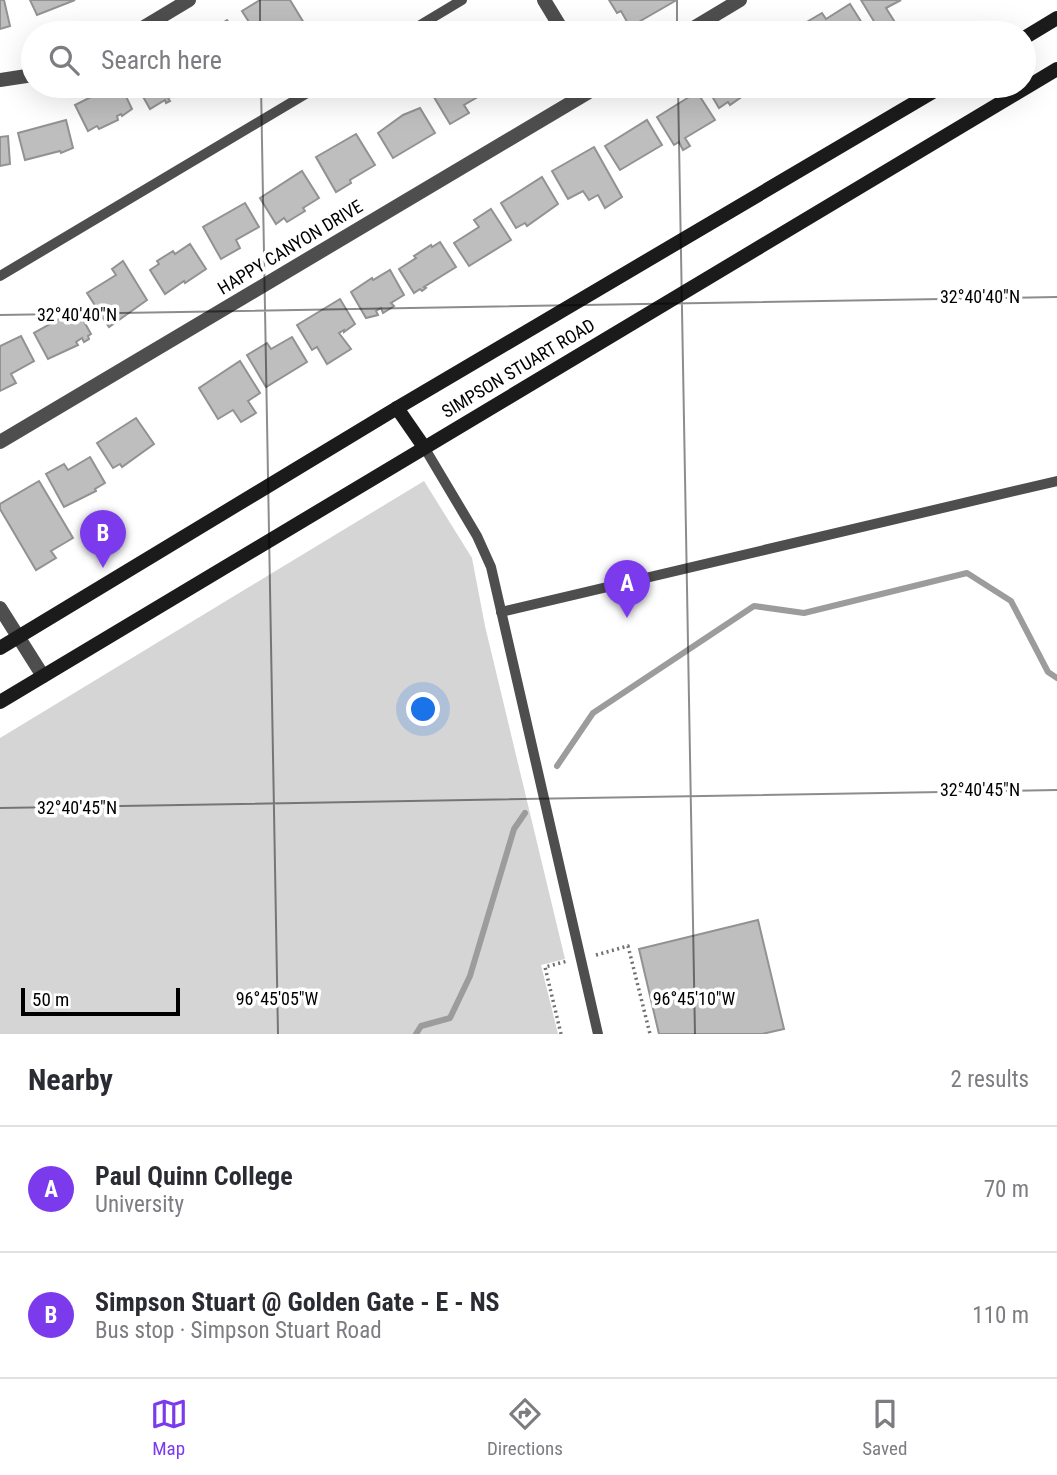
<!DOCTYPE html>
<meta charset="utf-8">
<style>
body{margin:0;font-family:"Roboto Condensed",sans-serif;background:#f7f7f7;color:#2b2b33}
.scale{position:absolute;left:21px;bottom:18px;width:159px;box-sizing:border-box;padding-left:7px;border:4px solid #000;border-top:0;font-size:19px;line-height:24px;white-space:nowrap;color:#000;-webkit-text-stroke:5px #fff;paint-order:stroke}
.you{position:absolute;left:424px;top:710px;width:24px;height:24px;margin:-18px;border:5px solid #fff;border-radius:50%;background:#1a73e8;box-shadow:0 0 0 10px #1a73e833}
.badge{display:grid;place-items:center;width:46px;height:46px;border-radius:50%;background:#7c3aed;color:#fff;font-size:23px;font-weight:700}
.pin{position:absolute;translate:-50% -58px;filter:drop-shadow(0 2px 4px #0008)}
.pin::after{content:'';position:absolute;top:37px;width:24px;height:21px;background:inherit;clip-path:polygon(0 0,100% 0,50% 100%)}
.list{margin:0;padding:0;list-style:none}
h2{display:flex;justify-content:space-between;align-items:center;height:91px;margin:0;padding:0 28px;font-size:30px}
h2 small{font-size:23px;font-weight:400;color:#7c7c81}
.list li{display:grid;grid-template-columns:46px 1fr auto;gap:21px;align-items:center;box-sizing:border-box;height:126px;padding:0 28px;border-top:2px solid #e1e1e2}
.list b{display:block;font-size:26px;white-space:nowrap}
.list p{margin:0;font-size:23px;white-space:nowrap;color:#7c7c81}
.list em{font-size:23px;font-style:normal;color:#7c7c81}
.icon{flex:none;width:38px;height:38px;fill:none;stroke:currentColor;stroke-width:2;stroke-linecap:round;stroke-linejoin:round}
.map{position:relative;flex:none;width:1057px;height:1034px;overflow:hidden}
.search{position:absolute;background:#fff;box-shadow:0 7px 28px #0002;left:21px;right:21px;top:21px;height:77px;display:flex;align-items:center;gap:18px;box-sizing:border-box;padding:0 24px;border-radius:38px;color:#7c7c81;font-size:26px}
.sheet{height:343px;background:#fff}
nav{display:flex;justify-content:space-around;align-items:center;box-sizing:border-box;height:98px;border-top:2px solid #e1e1e2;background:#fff;font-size:19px;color:#7c7c81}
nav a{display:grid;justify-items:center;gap:4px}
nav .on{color:#7c3aed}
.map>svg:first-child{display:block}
</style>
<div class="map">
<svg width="1057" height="1034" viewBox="0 0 1057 1034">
<rect width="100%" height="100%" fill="#fff"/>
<polygon fill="#d5d5d5" points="424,481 472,558 485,626 565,959 541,965 558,1034 0,1034 0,738"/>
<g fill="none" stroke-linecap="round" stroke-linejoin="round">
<g stroke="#9c9c9c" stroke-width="6">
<polyline points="557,766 593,713 754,606 804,613 967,573 1011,601 1048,672 1057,678"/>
<polyline points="416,1034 421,1026 450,1018 470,976 514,829 525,813"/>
</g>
</g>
<g fill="#bebebe" stroke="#929292" stroke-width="2">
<polygon points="0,0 4,0 10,26 0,29"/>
<polygon points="30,0 75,0 37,15"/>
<polygon points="260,0 290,0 307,28 298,33 291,33 285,23 269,33 256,33 242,11"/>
<polygon points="609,0 675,0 675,1 630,27 621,11 617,13"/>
<polygon points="861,0 901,0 886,8 896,24 881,33"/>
<polygon points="850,4 867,31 862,33 812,33 805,23 822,13 826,19"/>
<polygon points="227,20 236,33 201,33 214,25 216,27"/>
<polygon points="113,86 121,86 132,109 122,116 121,114 117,116 118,120 99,129 97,126 88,131 75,105"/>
<polygon points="137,86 189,86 182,90 183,92 168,98 170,101 166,103 165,100 150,109"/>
<polygon points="441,86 483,86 486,92 464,105 469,113 450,124 431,92"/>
<polygon points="706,86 757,86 730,105 728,102 719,108"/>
<polygon points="697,92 715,120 685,138 690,146 683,150 679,142 674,145 657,117"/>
<polygon points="420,108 435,133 393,158 378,133 403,115"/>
<polygon points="66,120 73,148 61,153 60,151 25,160 18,133"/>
<polygon points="647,120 662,145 620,170 605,146"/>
<polygon points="356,134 375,165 350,180 351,183 336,192 316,157"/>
<polygon points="8,136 10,164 0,166 0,137"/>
<polygon points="594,147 622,197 605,208 598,195 589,200 583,191 568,199 552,171"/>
<polygon points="302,171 319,198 303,208 305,211 287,222 284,218 276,224 260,198"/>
<polygon points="542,177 558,204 527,226 525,223 516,228 501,203"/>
<polygon points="245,203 259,227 236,240 240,248 221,259 203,227"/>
<polygon points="491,209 511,240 469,266 454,243 479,227 474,220"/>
<polygon points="440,242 456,267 424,287 426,288 422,291 420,289 414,293 399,269 416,258 414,256 431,245 432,247"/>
<polygon points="190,244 206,269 185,283 184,281 165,294 150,270 159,264 157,261 173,251 175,254"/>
<polygon points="123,261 147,300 109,327 87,293 116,275 112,269"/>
<polygon points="390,270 404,295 391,303 394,306 383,313 381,308 376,311 378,315 366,318 351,292 372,278 373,280"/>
<polygon points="340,299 355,324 344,332 344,330 339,333 351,349 327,364 317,347 312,350 297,325"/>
<polygon points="77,309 91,334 88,336 89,339 84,342 82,338 76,342 78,345 48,359 34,333"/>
<polygon points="21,336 34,361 11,374 16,383 0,391 0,346"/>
<polygon points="292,337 307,362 266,387 247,355 267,343 271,349"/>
<polygon points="240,361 260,393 248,401 256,413 241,422 233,410 218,419 199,388"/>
<polygon points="136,418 154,444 122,467 120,464 113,468 97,443"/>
<polygon points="90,457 105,483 95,489 96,491 64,507 46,474 64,464 68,470"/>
<polygon points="39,481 73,538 51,551 56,558 36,570 0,509 0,504"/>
<polygon points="758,920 784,1029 762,1034 659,1034 639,949"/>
</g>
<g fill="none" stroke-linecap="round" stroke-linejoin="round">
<g stroke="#707070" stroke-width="3.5" stroke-dasharray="2 3.5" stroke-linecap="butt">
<polyline points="596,955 628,946 650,1034"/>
<polyline points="561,1034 545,967 568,961"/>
</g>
<g stroke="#4e4e4e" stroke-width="10">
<polyline points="407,33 462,0"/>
<polyline points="0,276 319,86"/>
<polyline points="424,447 477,536 491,567 598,1034"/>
<polyline points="501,612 1057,481"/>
</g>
<g stroke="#4e4e4e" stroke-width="14">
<polyline points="544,0 564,33"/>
<polyline points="134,33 189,0"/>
<polyline points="685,33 740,0"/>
<polyline points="0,80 33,75"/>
<polyline points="0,442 599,86"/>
</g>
<polyline stroke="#4e4e4e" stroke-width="14" points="0,608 43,676"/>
<g stroke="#1b1b1b" stroke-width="14">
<polyline points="1024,38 1057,18"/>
<polyline points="397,408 424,447"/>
<polyline points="0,648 397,408 943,86"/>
<polyline points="0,702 1057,69"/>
</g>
</g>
<path fill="none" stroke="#000" stroke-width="2" stroke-opacity="0.45" d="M260 0V33M677 0V33M261 86 278 1034M678 86 695 1034M0 315 1057 297M0 808 1057 790"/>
<g text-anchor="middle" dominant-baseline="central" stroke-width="7" stroke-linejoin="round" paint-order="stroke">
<g font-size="18" fill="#000" stroke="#fff">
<text transform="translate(290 247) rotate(-31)">HAPPY CANYON DRIVE</text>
<text transform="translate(518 368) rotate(-31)">SIMPSON STUART ROAD</text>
</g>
</g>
<g font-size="18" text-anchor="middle" fill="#000" stroke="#fff" stroke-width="7" stroke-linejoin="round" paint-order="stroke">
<text x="980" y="303">32°40'40"N</text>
<text x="77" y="321">32°40'40"N</text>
<text x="980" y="796">32°40'45"N</text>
<text x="77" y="814">32°40'45"N</text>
<text x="277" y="1005">96°45'05"W</text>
<text x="694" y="1005">96°45'10"W</text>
</g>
</svg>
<div class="scale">50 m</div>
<div class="you"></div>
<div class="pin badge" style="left:627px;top:618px">A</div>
<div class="pin badge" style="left:103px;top:568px">B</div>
<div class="search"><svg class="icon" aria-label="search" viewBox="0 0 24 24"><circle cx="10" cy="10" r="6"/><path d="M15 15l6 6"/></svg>Search here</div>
</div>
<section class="sheet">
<h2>Nearby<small>2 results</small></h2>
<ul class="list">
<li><span class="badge">A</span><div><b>Paul Quinn College</b><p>University</p></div><em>70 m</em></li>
<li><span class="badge">B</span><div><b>Simpson Stuart @ Golden Gate - E - NS</b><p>Bus stop · Simpson Stuart Road</p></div><em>110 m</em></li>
</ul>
</section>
<nav>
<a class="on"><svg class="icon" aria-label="map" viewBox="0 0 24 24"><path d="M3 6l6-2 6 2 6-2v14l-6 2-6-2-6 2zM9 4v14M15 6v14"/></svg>Map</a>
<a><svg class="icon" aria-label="directions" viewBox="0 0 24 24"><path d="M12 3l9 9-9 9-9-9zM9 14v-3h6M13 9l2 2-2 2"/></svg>Directions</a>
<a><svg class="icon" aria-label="saved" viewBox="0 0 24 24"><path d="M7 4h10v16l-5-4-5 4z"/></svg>Saved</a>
</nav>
